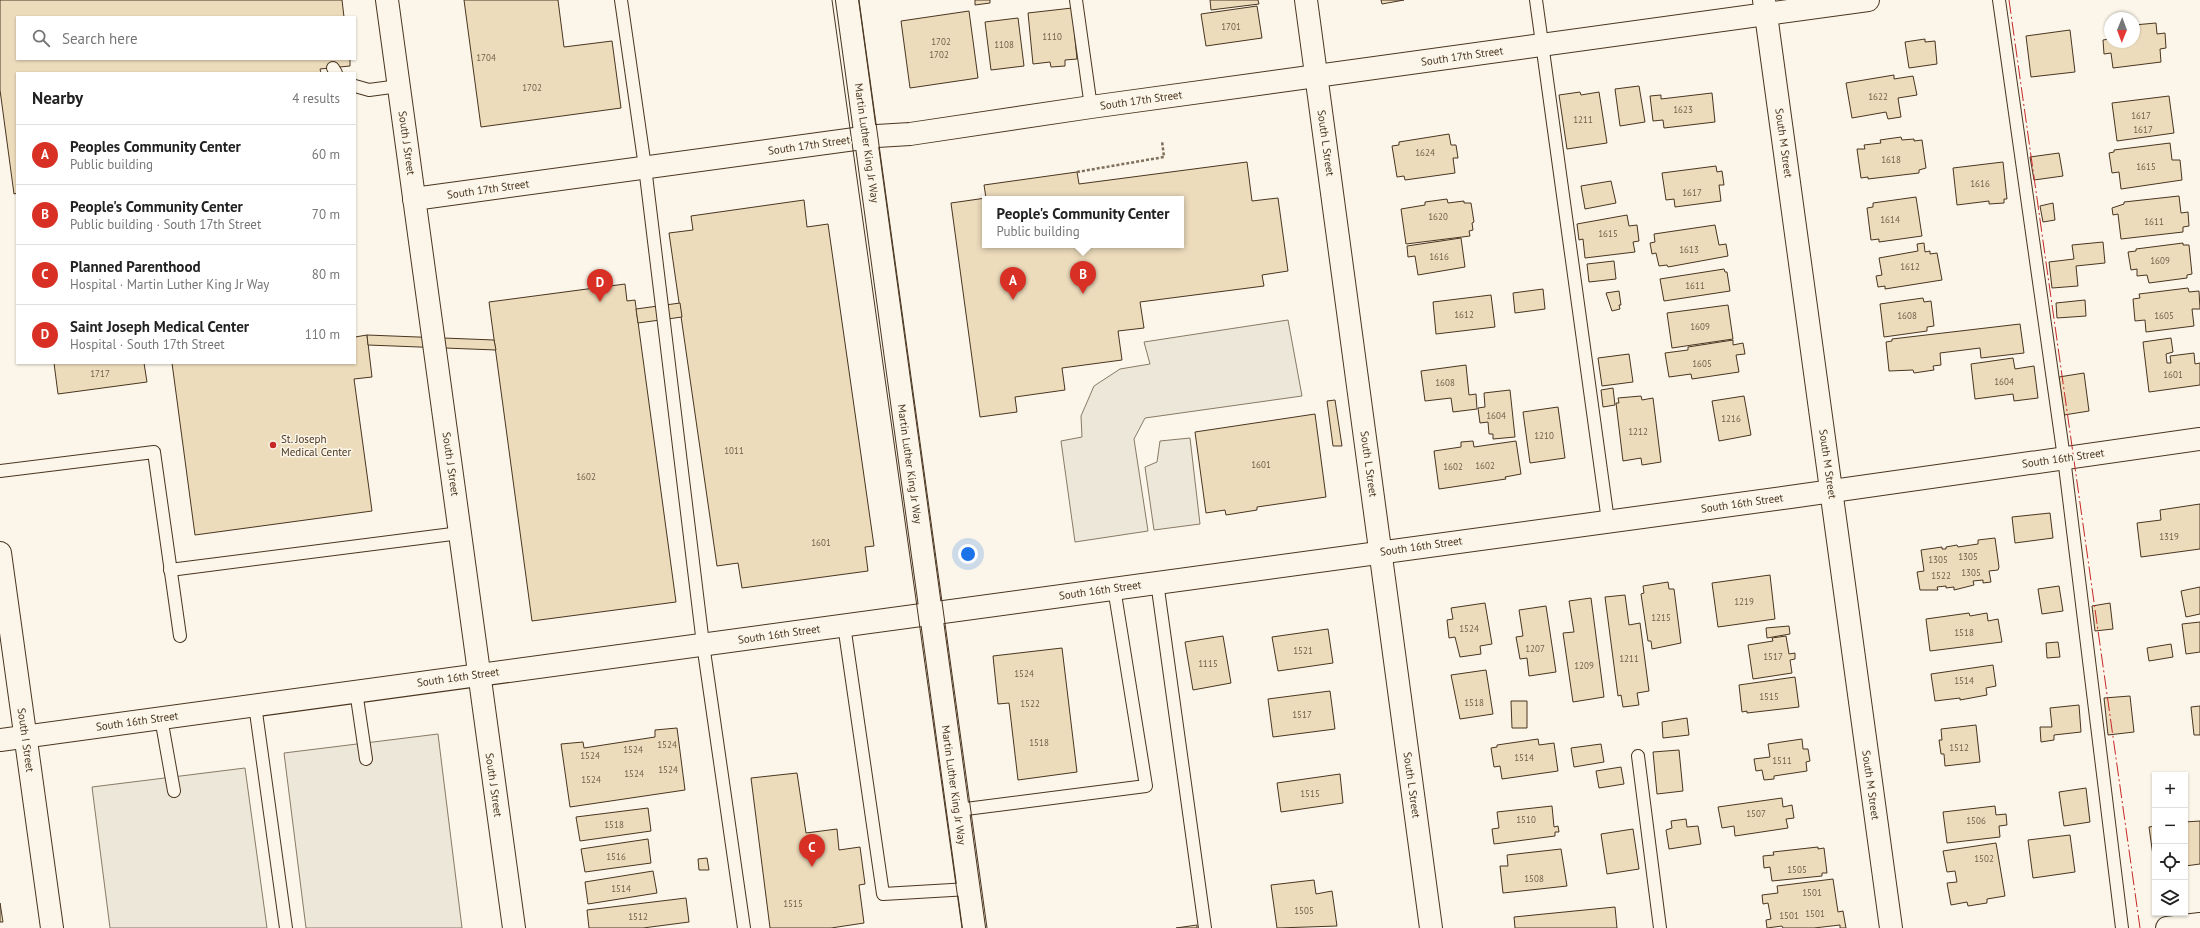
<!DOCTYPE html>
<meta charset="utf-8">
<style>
body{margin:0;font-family:"PT Sans",sans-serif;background:#f6f6f6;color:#222}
.controls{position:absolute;right:12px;bottom:12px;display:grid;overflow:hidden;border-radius:0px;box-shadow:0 1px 3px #0004}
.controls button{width:36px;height:36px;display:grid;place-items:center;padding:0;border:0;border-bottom:1px solid #e0e0e0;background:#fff;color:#222;font:20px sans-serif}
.compass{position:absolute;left:2104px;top:12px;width:36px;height:36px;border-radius:50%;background:#fff;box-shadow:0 1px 3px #0004;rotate:181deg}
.you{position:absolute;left:968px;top:554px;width:14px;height:14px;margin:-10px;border:3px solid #fff;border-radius:50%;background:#1a73e8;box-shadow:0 0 0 6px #1a73e833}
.badge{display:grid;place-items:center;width:26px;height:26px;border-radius:50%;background:#d93025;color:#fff;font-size:13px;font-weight:700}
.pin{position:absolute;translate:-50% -33px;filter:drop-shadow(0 1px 2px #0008)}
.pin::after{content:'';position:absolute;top:21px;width:14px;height:12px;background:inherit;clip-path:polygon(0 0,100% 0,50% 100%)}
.popup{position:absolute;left:982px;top:196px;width:202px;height:52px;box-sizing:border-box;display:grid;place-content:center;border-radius:0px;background:#fff;filter:drop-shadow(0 1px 3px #0005);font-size:13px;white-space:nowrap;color:#767676}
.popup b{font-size:15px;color:#222}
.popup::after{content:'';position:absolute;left:50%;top:100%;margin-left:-8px;border:8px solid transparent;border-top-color:#fff}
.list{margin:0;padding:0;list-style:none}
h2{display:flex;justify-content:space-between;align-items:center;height:52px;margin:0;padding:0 16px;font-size:17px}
h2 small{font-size:13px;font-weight:400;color:#767676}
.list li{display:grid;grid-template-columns:26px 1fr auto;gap:12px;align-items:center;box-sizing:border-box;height:60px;padding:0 16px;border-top:1px solid #e0e0e0}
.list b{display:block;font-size:15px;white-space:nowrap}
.list p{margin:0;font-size:13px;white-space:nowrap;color:#767676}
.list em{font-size:13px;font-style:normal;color:#767676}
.icon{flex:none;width:22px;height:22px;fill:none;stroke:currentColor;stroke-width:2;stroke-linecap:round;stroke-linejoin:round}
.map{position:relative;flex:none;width:2200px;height:928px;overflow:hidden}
.search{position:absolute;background:#fff;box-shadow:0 1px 3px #0004;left:16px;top:16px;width:340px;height:44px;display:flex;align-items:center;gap:10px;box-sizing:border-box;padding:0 14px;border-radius:0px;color:#767676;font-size:15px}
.panel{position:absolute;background:#fff;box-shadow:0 1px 3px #0004;left:16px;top:72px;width:340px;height:292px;border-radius:0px}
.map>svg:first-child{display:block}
</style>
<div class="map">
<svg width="2200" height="928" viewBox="0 0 2200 928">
<rect width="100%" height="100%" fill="#fbf6e9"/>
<g fill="#ede7d9" stroke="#887966">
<polygon points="1288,320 1302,396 1145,418 1134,439 1148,531 1075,542 1061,441 1082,437 1081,416 1094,386 1120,369 1150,364 1144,342"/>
<polygon points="1190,438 1200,524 1154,530 1145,467 1157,462 1160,441"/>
<polygon points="438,734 462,928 306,928 284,753"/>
<polygon points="245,768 267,928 110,928 92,787"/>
</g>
<g fill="#ecdcbc" stroke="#4a3520" fill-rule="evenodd">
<polygon points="0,0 342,0 344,17 17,17 17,59 350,59 350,66 320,69 321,73 17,73 17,193 14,194 0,90"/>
<polygon points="464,0 558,0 564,47 612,41 621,108 481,127"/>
<polygon points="975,0 990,0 990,3 975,5"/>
<polygon points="1210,0 1258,0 1259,4 1211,10"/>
<polygon points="1381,0 1404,0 1382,4"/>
<polygon points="1257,6 1262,38 1206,46 1201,14"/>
<polygon points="1072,8 1077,59 1065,60 1065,66 1051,67 1050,62 1033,64 1028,13"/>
<polygon points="969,11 978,78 910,88 901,21"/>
<polygon points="1018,18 1024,66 991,70 985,22"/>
<polygon points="2156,23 2157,34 2165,33 2166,48 2160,49 2161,62 2113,68 2111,53 2104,54 2103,40 2109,39 2108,28 2110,28 2110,42 2134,42 2134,25"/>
<polygon points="2070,30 2075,72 2031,77 2026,36"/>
<polygon points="1925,39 1925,42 1935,41 1937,64 1909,68 1905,42"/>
<polygon points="1894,75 1894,79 1913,76 1917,95 1898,98 1901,117 1888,119 1886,112 1852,118 1846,83"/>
<polygon points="1639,86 1645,122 1620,126 1615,89"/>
<polygon points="1580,92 1581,95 1599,92 1607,143 1567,149 1559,95"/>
<polygon points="1712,93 1715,122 1664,128 1663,120 1653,121 1650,96 1661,95 1661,99"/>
<polygon points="2169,96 2174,133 2117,141 2112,103"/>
<polygon points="1449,134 1451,145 1456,145 1458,158 1453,158 1455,173 1405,180 1404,176 1397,177 1392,146 1399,145 1399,142"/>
<polygon points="1901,137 1902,140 1914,139 1914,141 1922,140 1926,168 1919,170 1919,173 1868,179 1868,177 1861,178 1857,149 1865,149 1864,145 1881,143 1880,140"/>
<polygon points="2170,143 2172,160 2180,160 2182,180 2121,189 2119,172 2112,173 2109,153 2114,152 2114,150"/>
<polygon points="2059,153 2063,176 2034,180 2030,157"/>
<path d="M1247 162 1252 201 1278 198 1288 271 1262 275 1264 286 1140 302 1144 328 1118 331 1122 360 1062 368 1065 390 1015 397 1017 412 980 417 951 203 986 198 984 185 1077 172 1079 184ZM985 199H1181V245H985Z"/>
<polygon points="2003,162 2007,199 2004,199 2004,203 1989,204 1989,201 1957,205 1953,168"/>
<polygon points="1716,166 1717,172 1722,171 1724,185 1719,185 1721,201 1675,207 1674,199 1666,200 1662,173"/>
<polygon points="1611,181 1616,203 1585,209 1581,186"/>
<polygon points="2179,196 2181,213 2188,212 2189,226 2183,227 2183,232 2121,239 2118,214 2113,215 2112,208 2124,204 2124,202"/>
<polygon points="1916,197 1922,236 1879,242 1879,239 1871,240 1867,208 1873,207 1873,203"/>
<polygon points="1447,199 1448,203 1464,201 1464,203 1471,203 1474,222 1472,223 1473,230 1469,231 1470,236 1406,244 1401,209 1425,205 1425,202"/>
<polygon points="804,200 807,227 828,224 874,546 865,547 868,571 742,588 738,563 717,566 669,233 693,230 691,216"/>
<polygon points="2053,203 2055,220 2043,222 2040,206"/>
<polygon points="1627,215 1629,226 1637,225 1639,241 1633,242 1635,252 1585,258 1583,239 1579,240 1577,224"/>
<polygon points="1715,225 1719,245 1726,244 1728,256 1668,267 1667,265 1659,266 1656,253 1652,254 1650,243 1655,242 1654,234"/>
<polygon points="1461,238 1465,267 1418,275 1415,256 1408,257 1407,246"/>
<polygon points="2103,242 2105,263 2076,266 2078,286 2052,288 2049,262 2074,259 2072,245"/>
<polygon points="1924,243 1925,252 1930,251 1930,254 1937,253 1942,280 1885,289 1885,286 1878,287 1876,276 1882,275 1879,258 1918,251 1917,244"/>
<polygon points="2183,243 2183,245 2189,245 2192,274 2187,275 2187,278 2149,283 2147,275 2137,276 2137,269 2131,270 2128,252 2136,251 2136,249"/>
<polygon points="1614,261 1616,279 1589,282 1587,264"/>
<polygon points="1724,269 1725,272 1727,272 1730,291 1664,301 1660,279"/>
<polygon points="625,284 627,301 635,300 676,602 532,621 489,302"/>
<polygon points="2188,288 2189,292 2199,291 2200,309 2192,309 2194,326 2146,332 2145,320 2135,321 2133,299 2140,298 2139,294"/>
<polygon points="1543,289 1545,309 1515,313 1513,293"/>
<polygon points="1619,291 1621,305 1619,305 1620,309 1612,311 1606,293"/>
<polygon points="1491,295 1495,327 1436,334 1433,302"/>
<polygon points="1923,298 1924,302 1931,301 1934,326 1927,327 1927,331 1884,337 1880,304"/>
<polygon points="2085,300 2086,316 2057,318 2056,303"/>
<polygon points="680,303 682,317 638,323 636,309"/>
<polygon points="1728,305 1733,339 1672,348 1667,313"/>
<polygon points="2020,324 2024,353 1981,358 1980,348 1940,353 1941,365 1933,366 1934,370 1914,373 1913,370 1889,371 1886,342 1892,341 1892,339"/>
<polygon points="367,335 372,377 354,379 372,511 195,535 172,363 355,363 355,337"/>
<polygon points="367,335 494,340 496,350 368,345"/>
<polygon points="2171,338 2173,352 2166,354 2167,363 2171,363 2170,356 2194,353 2195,364 2200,363 2200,385 2149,392 2143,342"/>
<polygon points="1733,340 1733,345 1743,343 1745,354 1736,355 1739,372 1692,379 1691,374 1669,377 1665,353 1688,350 1688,347"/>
<polygon points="1629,354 1633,382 1602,386 1598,358"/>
<polygon points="2013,358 2015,369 2034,366 2038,398 2014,401 2013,394 1975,399 1971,364"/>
<polygon points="54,363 144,363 147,382 58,394"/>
<polygon points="1466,365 1469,395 1476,394 1477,409 1453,412 1451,398 1425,401 1421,371"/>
<polygon points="2084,373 2089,411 2064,415 2059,377"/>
<polygon points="1613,388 1615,405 1603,407 1601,390"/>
<polygon points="1510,390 1515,437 1493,439 1493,434 1489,434 1488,422 1480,423 1478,408 1485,407 1484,393"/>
<polygon points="1641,396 1642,400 1653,398 1661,462 1642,465 1641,458 1623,461 1616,403 1619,403 1618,398"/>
<polygon points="1744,396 1751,435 1719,441 1712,401"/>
<polygon points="1335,400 1342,446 1333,446 1327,401"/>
<polygon points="1558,407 1565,458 1530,463 1523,412"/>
<polygon points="1315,414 1326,497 1257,507 1257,510 1226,515 1225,510 1206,513 1195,432"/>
<polygon points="1473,441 1474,447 1516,441 1521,474 1505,477 1506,479 1439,489 1434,451 1461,447 1461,442"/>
<polygon points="2200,504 2200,549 2141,557 2137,523 2161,520 2160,510"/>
<polygon points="2050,513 2053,538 2015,543 2012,517"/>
<polygon points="1995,538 1999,567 1998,570 1989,571 1991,582 1983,583 1983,580 1973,581 1974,585 1954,590 1954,587 1946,588 1946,586 1937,587 1938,590 1920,590 1917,572 1924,571 1921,550 1942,547 1942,549 1946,549 1946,547 1957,545 1958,547 1978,544 1978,540"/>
<polygon points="1770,575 1775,619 1718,627 1712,583"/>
<polygon points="1668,582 1669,589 1674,589 1681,643 1652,649 1651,641 1648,641 1641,594 1644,593 1643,586"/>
<polygon points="2059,586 2063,611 2042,614 2038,589"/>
<polygon points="2200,587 2200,614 2186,617 2181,591"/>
<polygon points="1625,595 1629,625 1640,623 1649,691 1637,693 1639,705 1623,707 1621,695 1618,696 1605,597"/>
<polygon points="1591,598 1604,697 1573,702 1563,633 1574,632 1569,601"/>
<polygon points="1485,603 1492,644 1480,646 1481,654 1460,657 1455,637 1449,638 1447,620 1453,619 1451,608"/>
<polygon points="2110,603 2113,629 2095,631 2092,606"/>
<polygon points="1546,606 1556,672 1529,676 1527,658 1520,659 1516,637 1523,636 1519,610"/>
<polygon points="1969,613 1970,616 1987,613 1988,621 1998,619 2002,642 1930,651 1926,619"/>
<polygon points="2200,622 2200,652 2186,654 2182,624"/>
<polygon points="1789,626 1790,634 1767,638 1766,628"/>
<polygon points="1328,629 1333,663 1278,671 1272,637"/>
<polygon points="1223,636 1231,683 1193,690 1185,642"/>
<polygon points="1786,636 1789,654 1795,653 1795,659 1790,660 1792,673 1753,679 1748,645 1773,641 1772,638"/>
<polygon points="2058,642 2060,657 2047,658 2046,643"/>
<polygon points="2171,644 2173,657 2149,661 2147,648"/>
<polygon points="1062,648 1077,772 1018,780 1009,703 998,704 993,656"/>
<polygon points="1993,665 1996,686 1986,688 1987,695 1960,700 1960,698 1935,701 1931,674"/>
<polygon points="1486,670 1493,714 1460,719 1451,675"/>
<polygon points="1795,677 1799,707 1747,713 1747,711 1742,712 1739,685"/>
<polygon points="1330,691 1335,729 1273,737 1268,699"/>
<polygon points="2130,696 2134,732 2108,735 2104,698"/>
<polygon points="1511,701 1527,701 1527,728 1512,728"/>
<polygon points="2079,705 2081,732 2054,735 2054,740 2041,742 2040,727 2052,727 2050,708"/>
<polygon points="2200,706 2200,735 2194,735 2191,707"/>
<polygon points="1687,718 1689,735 1663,738 1662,722"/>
<polygon points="1976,725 1980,762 1945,766 1944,754 1941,754 1939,740 1942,740 1941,729"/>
<polygon points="677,728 685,790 570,807 561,744 583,742 584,748 655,737 655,730"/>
<polygon points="1538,739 1539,745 1554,743 1558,771 1502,779 1500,766 1494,767 1491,748 1497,747 1497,745"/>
<polygon points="1802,739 1803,749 1808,749 1810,761 1806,762 1807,771 1774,776 1774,779 1764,780 1762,770 1756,771 1754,759 1770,757 1768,744"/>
<polygon points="1601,744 1604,762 1574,767 1571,748"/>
<polygon points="1679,750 1683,791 1657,794 1653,752"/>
<polygon points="1621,767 1624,784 1599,788 1596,771"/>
<polygon points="797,773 806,833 837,829 839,850 860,847 865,884 859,885 864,923 831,928 770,928 751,778"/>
<polygon points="1340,774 1343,803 1281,812 1277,783"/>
<polygon points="2086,788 2090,822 2064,826 2059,792"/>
<polygon points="1782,798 1783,807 1792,805 1794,818 1786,819 1788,828 1735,836 1734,826 1722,828 1718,807"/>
<polygon points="1552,806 1554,827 1558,826 1559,832 1555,832 1555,836 1494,844 1492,829 1499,828 1497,812"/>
<polygon points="1995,806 1996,815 2006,814 2007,825 1999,826 2000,837 1947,843 1943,812"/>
<polygon points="648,808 651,831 580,841 576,817"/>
<polygon points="1686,819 1687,827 1698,826 1701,844 1669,849 1666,830 1672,828 1671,821"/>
<polygon points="2200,821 2200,864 2185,866 2185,822"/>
<polygon points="2155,826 2155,870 2149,827"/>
<polygon points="1633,829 1639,869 1607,874 1601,834"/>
<polygon points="2070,835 2075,872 2033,878 2028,840"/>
<polygon points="648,839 651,863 585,872 581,849"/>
<polygon points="1996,843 2005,896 1987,899 1987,903 1968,906 1967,902 1951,905 1947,883 1957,882 1955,871 1947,872 1943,851"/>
<polygon points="1818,847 1818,849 1824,848 1827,873 1822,873 1822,876 1772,881 1770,867 1764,868 1763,856 1774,855 1773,852"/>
<polygon points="1561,849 1567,886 1503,893 1500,866 1508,866 1507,855"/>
<polygon points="707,858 709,870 699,870 698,859"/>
<polygon points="653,871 657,893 588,904 585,882"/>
<polygon points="1833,879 1838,912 1843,911 1846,928 1840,928 1840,925 1814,928 1783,928 1782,926 1767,928 1766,920 1771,919 1768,903 1763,904 1762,895 1778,893 1777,886"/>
<polygon points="1314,880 1316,894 1332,891 1337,926 1277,928 1271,885"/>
<polygon points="686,898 689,922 643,928 589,928 587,910"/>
<polygon points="0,903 3,922 0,922"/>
<polygon points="1615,907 1617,928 1515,928 1514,917"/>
<polygon points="1197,925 1197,928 1176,928"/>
</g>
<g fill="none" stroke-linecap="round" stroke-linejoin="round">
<g stroke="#4a3520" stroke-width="14">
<g id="lane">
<polyline points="621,0 645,167 703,644 744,928"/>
<polyline points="1076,0 1091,107"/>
<polyline points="1536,0 1608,521"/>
<polyline points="1999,0 2064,458 2122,928"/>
<polyline points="333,68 336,73"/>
<polyline points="355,86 369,90 399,86"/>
<polyline points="0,471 154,452 180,636"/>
<polyline points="170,570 460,533"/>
<polyline points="1157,582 1205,928"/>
<polyline points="844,625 883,894 969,889"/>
<polyline points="356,691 366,759"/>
<polyline points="255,705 286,928"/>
<polyline points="161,718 174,791"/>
<polyline points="1638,756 1660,928"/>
<polyline points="958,810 1146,786 1114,588"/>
</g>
</g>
<g stroke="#4a3520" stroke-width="24">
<g id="street">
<polyline points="1306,0 1431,928"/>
<polyline points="1764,0 1891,928"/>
<polyline points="414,199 877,136 910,134 1091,107 1868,0"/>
<polyline points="0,553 52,928"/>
<polyline points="0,740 1790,497 2200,439"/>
</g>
</g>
<g stroke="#4a3520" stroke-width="24">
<g id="secondary">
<polyline points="387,0 514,928"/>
<polyline points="847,0 974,928"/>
<polyline points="2167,928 2200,924"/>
</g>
</g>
<polyline stroke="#7f6f5c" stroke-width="2.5" stroke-dasharray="3 2" stroke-linecap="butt" points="1077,172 1164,157 1162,141"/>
<use href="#lane" stroke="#fbf6e9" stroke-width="12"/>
<use href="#street" stroke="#fbf6e9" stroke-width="22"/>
<use href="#secondary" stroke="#fbf6e9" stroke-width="22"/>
<g stroke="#4a3520" stroke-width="1">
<polyline points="832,0 962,928"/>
<polyline points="859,0 987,928"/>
</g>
<polyline stroke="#c62828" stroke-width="1" stroke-dasharray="14 3 2 3" stroke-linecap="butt" points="2009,0 2140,928"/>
</g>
<circle fill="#c62828" stroke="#fbf6e9" stroke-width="1.5" cx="273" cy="445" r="4"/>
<g text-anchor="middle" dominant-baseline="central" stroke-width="3" stroke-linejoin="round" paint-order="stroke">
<g font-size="9" fill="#725f47">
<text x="1231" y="26">1701</text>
<text x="1052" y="36">1110</text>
<text x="941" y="41">1702</text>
<text x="1004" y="44">1108</text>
<text x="939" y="54">1702</text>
<text x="486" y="57">1704</text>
<text x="532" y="87">1702</text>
<text x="1878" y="96">1622</text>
<text x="1683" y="109">1623</text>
<text x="2141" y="115">1617</text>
<text x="1583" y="119">1211</text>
<text x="2143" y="129">1617</text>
<text x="1425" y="152">1624</text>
<text x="1891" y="159">1618</text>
<text x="2146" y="166">1615</text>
<text x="1980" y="183">1616</text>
<text x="1692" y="192">1617</text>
<text x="1438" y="216">1620</text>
<text x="1890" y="219">1614</text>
<text x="2154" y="221">1611</text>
<text x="1608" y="233">1615</text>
<text x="1689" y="249">1613</text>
<text x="1439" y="256">1616</text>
<text x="2160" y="260">1609</text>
<text x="1910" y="266">1612</text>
<text x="1695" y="285">1611</text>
<text x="1464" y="314">1612</text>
<text x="1907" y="315">1608</text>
<text x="2164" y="315">1605</text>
<text x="1700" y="326">1609</text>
<text x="1702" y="363">1605</text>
<text x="100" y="373">1717</text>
<text x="2173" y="374">1601</text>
<text x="2004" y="381">1604</text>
<text x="1445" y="382">1608</text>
<text x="1496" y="415">1604</text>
<text x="1731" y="418">1216</text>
<text x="1638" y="431">1212</text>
<text x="1544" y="435">1210</text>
<text x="734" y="450">1011</text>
<text x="1261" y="464">1601</text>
<text x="1485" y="465">1602</text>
<text x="1453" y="466">1602</text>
<text x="586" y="476">1602</text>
<text x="2169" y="536">1319</text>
<text x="821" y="542">1601</text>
<text x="1968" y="556">1305</text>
<text x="1938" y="559">1305</text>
<text x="1971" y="572">1305</text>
<text x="1941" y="575">1522</text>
<text x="1744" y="601">1219</text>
<text x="1661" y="617">1215</text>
<text x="1469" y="628">1524</text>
<text x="1964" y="632">1518</text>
<text x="1535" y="648">1207</text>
<text x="1303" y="650">1521</text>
<text x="1773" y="656">1517</text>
<text x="1629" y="658">1211</text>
<text x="1208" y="663">1115</text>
<text x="1584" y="665">1209</text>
<text x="1024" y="673">1524</text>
<text x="1964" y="680">1514</text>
<text x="1769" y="696">1515</text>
<text x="1474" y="702">1518</text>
<text x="1030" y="703">1522</text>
<text x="1302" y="714">1517</text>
<text x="1039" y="742">1518</text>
<text x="667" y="744">1524</text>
<text x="1959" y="747">1512</text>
<text x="633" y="749">1524</text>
<text x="590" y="755">1524</text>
<text x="1524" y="757">1514</text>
<text x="1782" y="760">1511</text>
<text x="668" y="769">1524</text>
<text x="634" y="773">1524</text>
<text x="591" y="779">1524</text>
<text x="1310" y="793">1515</text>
<text x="1756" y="813">1507</text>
<text x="1526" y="819">1510</text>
<text x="1976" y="820">1506</text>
<text x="614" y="824">1518</text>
<text x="616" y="856">1516</text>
<text x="1984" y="858">1502</text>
<text x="1797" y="869">1505</text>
<text x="1534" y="878">1508</text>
<text x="621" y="888">1514</text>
<text x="1812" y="892">1501</text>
<text x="793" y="903">1515</text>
<text x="1304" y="910">1505</text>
<text x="1815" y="913">1501</text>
<text x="1789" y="915">1501</text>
<text x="638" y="916">1512</text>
</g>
<g font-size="11" fill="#4a3520" stroke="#fbf6e9">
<text transform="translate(1462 56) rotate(-8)">South 17th Street</text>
<text transform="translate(1141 100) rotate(-8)">South 17th Street</text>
<text transform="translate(407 143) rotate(82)">South J Street</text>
<text transform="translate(867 143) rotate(82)">Martin Luther King Jr Way</text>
<text transform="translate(1326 143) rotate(82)">South L Street</text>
<text transform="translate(1784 143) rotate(82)">South M Street</text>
<text transform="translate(809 145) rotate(-8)">South 17th Street</text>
<text transform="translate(488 189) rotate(-8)">South 17th Street</text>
<text transform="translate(2063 458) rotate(-8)">South 16th Street</text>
<text transform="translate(451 464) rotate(82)">South J Street</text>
<text transform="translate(910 464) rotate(82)">Martin Luther King Jr Way</text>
<text transform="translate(1369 464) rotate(82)">South L Street</text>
<text transform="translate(1828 464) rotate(82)">South M Street</text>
<text transform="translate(1742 503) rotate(-8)">South 16th Street</text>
<text transform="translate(1421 546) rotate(-8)">South 16th Street</text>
<text transform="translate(1100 590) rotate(-8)">South 16th Street</text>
<text transform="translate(779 634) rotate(-8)">South 16th Street</text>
<text transform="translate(458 677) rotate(-8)">South 16th Street</text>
<text transform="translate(137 721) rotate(-8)">South 16th Street</text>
<text transform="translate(26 740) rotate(82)">South I Street</text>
<text transform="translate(494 785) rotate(82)">South J Street</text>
<text transform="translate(954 785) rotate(82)">Martin Luther King Jr Way</text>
<text transform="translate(1412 785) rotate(82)">South L Street</text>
<text transform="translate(1871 785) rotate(82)">South M Street</text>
</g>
<g font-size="11" fill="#4a3520" stroke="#fbf6e9" text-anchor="start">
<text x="281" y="439">St. Joseph<tspan x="281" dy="13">Medical Center</tspan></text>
</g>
</g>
</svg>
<div class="controls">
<button>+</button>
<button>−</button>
<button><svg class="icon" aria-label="locate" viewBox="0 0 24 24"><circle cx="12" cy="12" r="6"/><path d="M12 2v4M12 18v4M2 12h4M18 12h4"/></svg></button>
<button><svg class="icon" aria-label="layers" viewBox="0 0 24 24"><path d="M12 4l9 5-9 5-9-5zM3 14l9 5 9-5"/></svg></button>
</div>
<svg class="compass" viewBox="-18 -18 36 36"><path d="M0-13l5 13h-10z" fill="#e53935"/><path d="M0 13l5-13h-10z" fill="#767676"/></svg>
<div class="you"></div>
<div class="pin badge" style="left:1013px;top:300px">A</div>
<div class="pin badge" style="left:1083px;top:294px">B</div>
<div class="popup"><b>People's Community Center</b>Public building</div>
<div class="pin badge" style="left:812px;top:867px">C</div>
<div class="pin badge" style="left:600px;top:302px">D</div>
<div class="search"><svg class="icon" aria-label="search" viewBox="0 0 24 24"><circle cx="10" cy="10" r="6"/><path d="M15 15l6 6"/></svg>Search here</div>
<section class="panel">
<h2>Nearby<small>4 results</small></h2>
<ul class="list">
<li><span class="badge">A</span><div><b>Peoples Community Center</b><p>Public building</p></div><em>60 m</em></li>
<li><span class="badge">B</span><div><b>People's Community Center</b><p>Public building · South 17th Street</p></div><em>70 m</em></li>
<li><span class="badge">C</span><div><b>Planned Parenthood</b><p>Hospital · Martin Luther King Jr Way</p></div><em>80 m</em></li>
<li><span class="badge">D</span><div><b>Saint Joseph Medical Center</b><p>Hospital · South 17th Street</p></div><em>110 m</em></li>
</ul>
</section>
</div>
